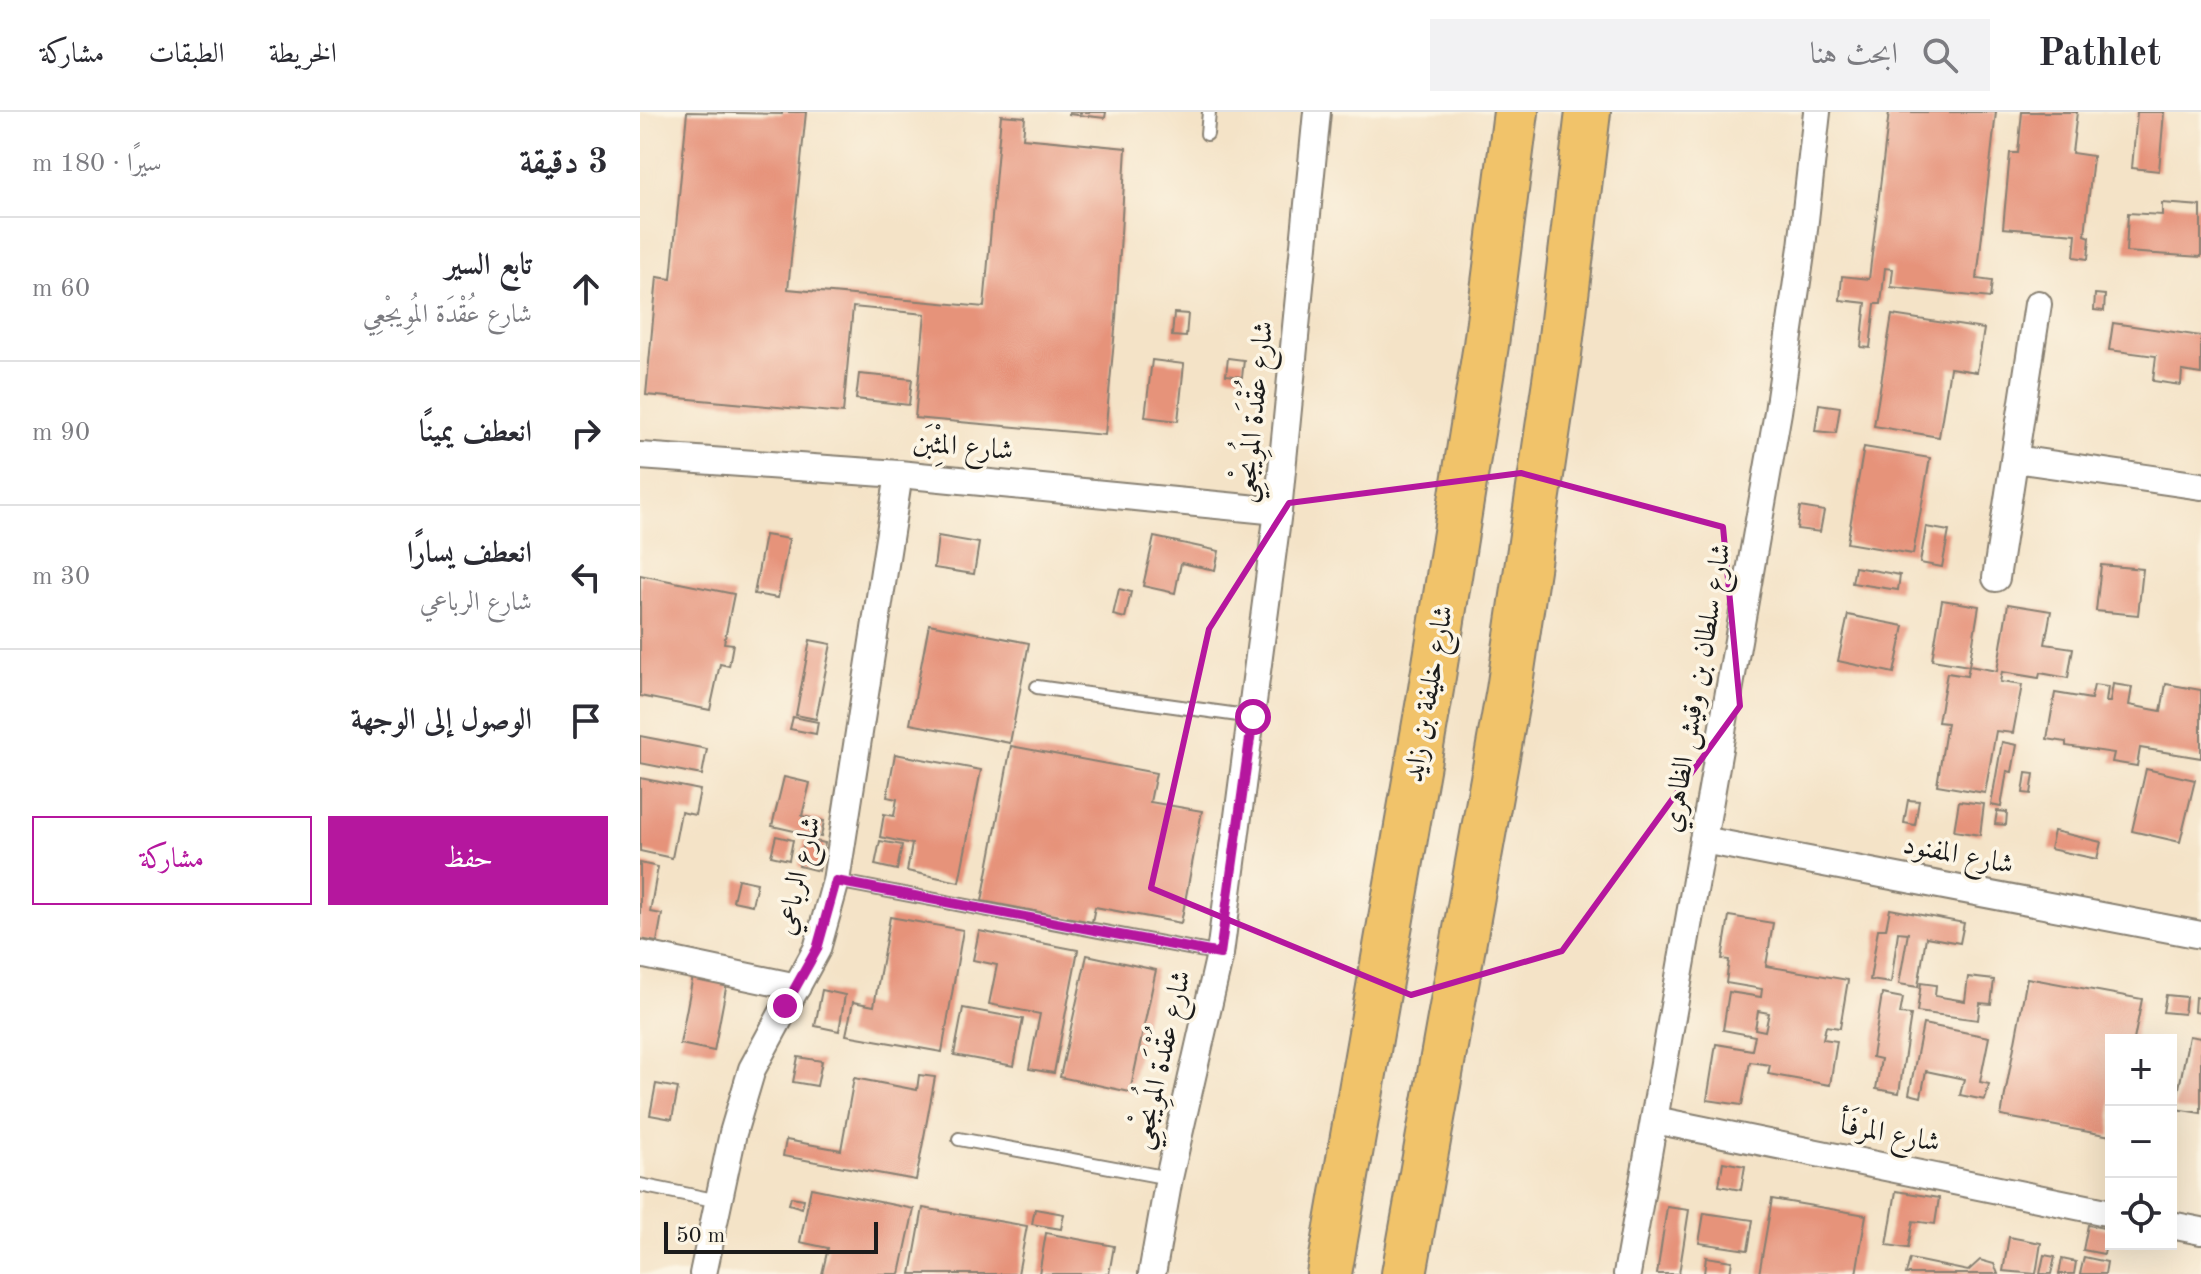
<!DOCTYPE html>
<html lang="ar">
<meta charset="utf-8">
<style>
body{margin:0;font-family:"Old Standard TT",Amiri,serif;background:#f2f2f3;color:#2b2b33;direction:rtl}
.controls{position:absolute;right:24px;bottom:24px;display:grid;overflow:hidden;border-radius:0px;box-shadow:0 8px 32px #0002}
.controls button{width:72px;height:72px;display:grid;place-items:center;padding:0;border:0;border-bottom:2px solid #e1e1e2;background:#fff;color:#2b2b33;font:40px sans-serif}
.scale{position:absolute;left:24px;bottom:20px;width:214px;box-sizing:border-box;padding-left:8px;border:4px solid #1c1c1c;border-top:0;font-size:22px;line-height:28px;white-space:nowrap;color:#1c1c1c;-webkit-text-stroke:6px #fcf5e5;paint-order:stroke}
.stop{position:absolute;width:24px;height:24px;margin:-18px;border:6px solid #b5179e;border-radius:50%;background:#fff}
.stop.end{background:#b5179e;border-color:#fff;box-shadow:0 2px 8px #0008}
.list{margin:0;padding:0;list-style:none}
h2{display:flex;justify-content:space-between;align-items:center;height:104px;margin:0;padding:0 32px;font-size:34px}
h2 small{font-size:26px;font-weight:400;color:#7c7c81}
.list li{display:grid;grid-template-columns:52px 1fr auto;gap:24px;align-items:center;box-sizing:border-box;height:144px;padding:0 32px;border-top:2px solid #e1e1e2}
.list b{display:block;font-size:30px;white-space:nowrap}
.list p{margin:0;font-size:26px;white-space:nowrap;color:#7c7c81}
.list em{font-size:26px;font-style:normal;color:#7c7c81}
.actions{display:flex;gap:16px;padding:24px 32px}
.actions a{flex:1;padding:18px 0;border:2px solid #b5179e;border-radius:0px;text-align:center;font-size:28px;color:#b5179e}
.actions .main{background:#b5179e;color:#fff}
.icon{flex:none;width:44px;height:44px;fill:none;stroke:currentColor;stroke-width:2;stroke-linecap:round;stroke-linejoin:round}
.map{position:relative;flex:none;width:1561px;height:1162px;overflow:hidden;direction:ltr}
header{display:flex;align-items:center;gap:48px;box-sizing:border-box;height:112px;padding:0 40px;background:#fff;border-bottom:2px solid #e1e1e2}
header strong{font-size:38px}
nav{display:flex;gap:44px;margin-inline-start:auto;font-size:28px}
.search{width:560px;height:72px;background:#f2f2f3;display:flex;align-items:center;gap:20px;box-sizing:border-box;padding:0 28px;border-radius:0px;color:#7c7c81;font-size:30px}
main{display:flex}
aside{flex:1;background:#fff}
.map>svg:first-child{display:block}
</style>
<header>
<strong>Pathlet</strong>
<div class="search"><svg class="icon" aria-label="search" viewBox="0 0 24 24"><circle cx="10" cy="10" r="6"/><path d="M15 15l6 6"/></svg>ابحث هنا</div>
<nav><a>الخريطة</a><a>الطبقات</a><a>مشاركة</a></nav>
</header>
<main>
<div class="map">
<svg width="1561" height="1162" viewBox="0 0 1561 1162">
<rect width="100%" height="100%" fill="#fcf5e5"/>
<filter id="ink" filterUnits="userSpaceOnUse"><feTurbulence type="fractalNoise" baseFrequency=".0125" numOctaves="2"/><feDisplacementMap in="SourceGraphic" scale="16" xChannelSelector="R" yChannelSelector="G"/><feConvolveMatrix kernelMatrix="1 2 1 2 8 2 1 2 1" color-interpolation-filters="sRGB"/></filter>
<filter id="wash" filterUnits="userSpaceOnUse"><feTurbulence type="fractalNoise" baseFrequency=".006" numOctaves="4" result="noise"/><feDisplacementMap in="SourceGraphic" scale="32" xChannelSelector="R" yChannelSelector="G"/><feGaussianBlur stdDeviation="1.8" result="paint"/><feColorMatrix in="noise" values="0 0 0 0 0 0 0 0 0 0 0 0 0 0 0 0 0 1.4 0 .05"/><feComposite in="paint" operator="in"/></filter>
<g filter="url(#wash)">
<rect width="100%" height="100%" fill="#f4e3c7"/>
<g id="blocks">
<g fill="#e6937a" fill-rule="evenodd">
<polygon points="47,0 142,2 142,0 166,0 148,177 344,195 361,3 385,5 383,26 486,36 476,207 465,323 275,306 285,202 213,195 203,301 6,283 17,165 31,167"/>
<polygon points="429,0 466,0 465,6 429,2"/>
<polygon points="1249,0 1356,0 1337,167 1352,169 1350,186 1251,175 1253,157 1245,156 1241,192 1235,192 1230,236 1221,235 1226,191 1200,188 1202,164 1229,167"/>
<polygon points="1382,0 1437,0 1432,41 1453,44 1445,123 1450,125 1448,147 1434,145 1436,122 1363,116 1370,41 1378,41"/>
<polygon points="1497,0 1524,0 1519,59 1492,56"/>
<polygon points="1522,91 1561,94 1561,145 1486,140 1488,101 1522,103"/>
<polygon points="1455,182 1465,183 1464,199 1454,198"/>
<polygon points="534,201 548,202 546,225 532,224"/>
<polygon points="1252,203 1344,217 1337,260 1310,256 1299,325 1234,314"/>
<polygon points="1473,211 1561,224 1561,262 1542,259 1541,273 1513,269 1516,244 1469,238"/>
<polygon points="588,246 604,248 602,265 586,263"/>
<polygon points="512,248 544,252 538,309 505,305"/>
<polygon points="219,262 272,267 269,293 216,287"/>
<polygon points="1179,292 1200,295 1196,321 1175,319"/>
<polygon points="1224,335 1290,346 1273,442 1207,431"/>
<polygon points="1160,395 1184,399 1180,420 1157,417"/>
<polygon points="1286,415 1309,419 1302,455 1280,451"/>
<polygon points="125,423 149,427 138,486 114,482"/>
<polygon points="298,424 339,431 334,462 294,456"/>
<polygon points="514,425 579,439 575,458 541,451 535,481 503,474"/>
<polygon points="1461,453 1503,457 1498,503 1456,499"/>
<polygon points="1215,455 1260,463 1258,478 1212,471"/>
<polygon points="0,463 94,482 84,531 93,532 89,554 80,552 70,598 0,584"/>
<polygon points="479,477 491,480 485,506 473,503"/>
<polygon points="1302,488 1339,494 1329,554 1292,548"/>
<polygon points="1368,492 1411,499 1405,532 1433,536 1428,566 1400,561 1399,566 1362,560 1360,570 1382,573 1373,621 1356,619 1345,681 1297,673 1307,611 1298,610 1307,561 1327,564 1329,554 1357,559"/>
<polygon points="1208,503 1264,514 1254,561 1198,549"/>
<polygon points="289,512 389,531 370,631 270,612"/>
<polygon points="170,528 191,532 176,607 156,603"/>
<polygon points="1473,572 1492,575 1489,593 1521,599 1526,572 1561,578 1561,646 1500,636 1497,654 1472,650 1474,641 1426,634 1426,630 1407,627 1415,581 1451,587 1454,573 1468,575 1466,590 1470,590"/>
<polygon points="153,605 178,610 176,622 150,617"/>
<polygon points="0,624 67,637 62,663 0,651"/>
<polygon points="1362,630 1377,633 1372,660 1367,659 1361,695 1351,693"/>
<polygon points="371,634 516,661 510,690 562,699 541,811 455,795 452,810 342,789"/>
<polygon points="255,642 341,658 319,770 267,759 272,732 240,725 244,702 254,704 257,687 247,685"/>
<polygon points="1506,657 1555,668 1540,730 1492,719"/>
<polygon points="1386,661 1394,662 1391,682 1383,681"/>
<polygon points="144,665 170,671 162,704 184,709 181,725 132,714"/>
<polygon points="0,666 60,678 55,703 41,700 32,746 0,739"/>
<polygon points="1268,688 1279,689 1275,713 1264,711"/>
<polygon points="1319,689 1344,692 1340,723 1314,719"/>
<polygon points="1357,699 1367,700 1366,713 1355,712"/>
<polygon points="1414,719 1461,730 1457,747 1410,737"/>
<polygon points="136,724 153,728 149,748 131,744"/>
<polygon points="165,727 185,731 179,759 159,754"/>
<polygon points="240,729 262,733 257,758 235,753"/>
<polygon points="0,751 18,755 10,800 22,802 17,830 0,827"/>
<polygon points="98,767 117,771 112,793 93,789"/>
<polygon points="1250,797 1324,811 1320,831 1286,825 1278,875 1259,872 1268,821 1258,820 1251,871 1230,868 1238,817 1246,817"/>
<path d="M1089 804 1133 811 1126 854 1208 868 1200 916 1186 914 1183 927 1197 929 1190 973 1128 962 1130 953 1110 950 1102 993 1067 988 1076 932 1112 938 1115 924 1083 918 1089 880 1121 885 1122 877 1086 871 1089 848 1082 847ZM1118 899 1129 901 1125 919 1115 917Z"/>
<polygon points="250,805 323,818 302,940 206,923 213,890 234,894"/>
<polygon points="339,819 438,838 414,961 389,957 400,902 349,892 357,853 333,848"/>
<polygon points="447,843 516,858 490,980 420,965"/>
<polygon points="53,864 87,871 74,939 40,932"/>
<polygon points="1328,865 1354,868 1351,892 1340,891 1338,908 1277,900 1281,871 1296,873 1295,884 1325,889"/>
<polygon points="1387,866 1502,887 1494,928 1471,928 1471,1024 1361,1004"/>
<polygon points="182,878 205,883 199,919 175,914"/>
<polygon points="1242,882 1263,886 1260,902 1271,903 1259,981 1236,977 1241,947 1232,945"/>
<polygon points="1526,883 1546,885 1544,902 1523,900"/>
<polygon points="1555,885 1561,886 1561,901 1554,900"/>
<polygon points="323,896 383,907 374,954 314,943"/>
<polygon points="1283,912 1349,925 1340,970 1349,972 1345,988 1320,983 1324,967 1286,959 1281,985 1269,982"/>
<polygon points="1549,924 1561,926 1561,1001 1535,997"/>
<polygon points="158,945 182,949 177,974 153,970"/>
<polygon points="279,963 295,965 276,1068 143,1044 146,1028 201,1038 214,966 277,978"/>
<polygon points="16,972 38,976 32,1007 10,1003"/>
<polygon points="1083,1050 1105,1054 1101,1078 1079,1074"/>
<polygon points="171,1076 274,1097 260,1162 182,1162 188,1136 160,1130"/>
<polygon points="1256,1079 1299,1086 1295,1112 1273,1109 1268,1136 1247,1133"/>
<polygon points="151,1085 164,1087 162,1096 149,1092"/>
<polygon points="1132,1087 1226,1103 1216,1162 1119,1162"/>
<polygon points="1027,1095 1049,1098 1039,1162 1017,1162"/>
<polygon points="283,1096 387,1114 378,1162 271,1162"/>
<polygon points="395,1097 424,1102 421,1117 392,1112"/>
<polygon points="1064,1101 1113,1108 1108,1138 1059,1131"/>
<polygon points="1448,1113 1469,1117 1464,1142 1443,1138"/>
<polygon points="406,1121 474,1134 469,1162 399,1162"/>
<polygon points="1369,1125 1401,1131 1396,1162 1363,1159"/>
<polygon points="1404,1143 1415,1145 1411,1162 1400,1162"/>
<polygon points="1066,1145 1092,1149 1090,1162 1064,1162"/>
<polygon points="1444,1145 1467,1150 1465,1162 1440,1162"/>
<polygon points="1270,1147 1328,1159 1340,1148 1354,1152 1358,1162 1266,1162"/>
<polygon points="1422,1147 1436,1150 1434,1162 1419,1162"/>
</g>
</g>
</g>
<g filter="url(#ink)">
<use href="#blocks" fill-opacity="0" stroke="#888072" stroke-width="2"/>
<g fill="none" stroke-linecap="round" stroke-linejoin="round">
<g stroke="#888072" stroke-width="16">
<g id="lane">
<polyline points="567,22 569,0"/>
<polyline points="397,575 613,605"/>
<polyline points="196,769 580,842"/>
<polyline points="319,1027 529,1066"/>
<polyline points="0,1073 79,1089"/>
</g>
</g>
<g stroke="#888072" stroke-width="30">
<g id="street">
<polyline points="0,344 259,362 638,399"/>
<polyline points="1375,347 1561,374"/>
<polyline points="1356,466 1398,192"/>
<polyline points="1063,728 1561,823"/>
<polyline points="0,842 157,875"/>
<polyline points="1015,1008 1471,1101"/>
<polyline points="1531,1113 1561,1119"/>
<polyline points="63,1162 93,1021 112,957 177,837 196,769 259,362"/>
<polyline points="512,1162 529,1066 580,842 638,399 677,0"/>
<polyline points="987,1162 1138,300 1162,135 1177,0"/>
</g>
</g>
<g stroke="#888072" stroke-width="48">
<g id="highway">
<polyline points="689,1162 791,577 846,233 876,0"/>
<polyline points="764,1162 869,578 919,242 948,0"/>
</g>
</g>
<use href="#lane" stroke="#fff" stroke-width="12"/>
<use href="#street" stroke="#fff" stroke-width="26"/>
<use href="#highway" stroke="#f1c36a" stroke-width="44"/>
</g>
</g>
<g fill="none" stroke-linecap="round" stroke-linejoin="round" filter="url(#ink)">
<polyline stroke="#b5179e" stroke-width="10" points="145,894 177,837 196,769 580,842 613,605"/>
</g>
<path fill="none" stroke="#b5179e" stroke-width="6" stroke-linejoin="round" d="M881 361 1083 415 1100 594 922 839 771 883 511 776 569 517 649 391Z"/>
<g text-anchor="middle" dominant-baseline="central" stroke-width="7" stroke-linejoin="round" paint-order="stroke">
<g font-size="28" fill="#1c1c1c" stroke="#fcf5e5">
<text transform="translate(616 300) rotate(-84)">شارع عُقْدَة المُوِيجْعِي</text>
<text transform="translate(323 336) rotate(5)">شارع المِثْبَن</text>
<text transform="translate(1058 576) rotate(-80)">شارع سلطان بن وقيش الظاهري</text>
<text transform="translate(790 582) rotate(-80)">شارع خليفة بن زايد</text>
<text transform="translate(1318 744) rotate(11)">شارع المفنود</text>
<text transform="translate(160 764) rotate(-77)">شارع الرباعي</text>
<text transform="translate(523 948) rotate(-77)">شارع عُقْدَة المُوِيجْعِي</text>
<text transform="translate(1249 1023) rotate(11)">شارع المرْفَأ</text>
</g>
</g>
</svg>
<div class="controls">
<button>+</button>
<button>−</button>
<button><svg class="icon" aria-label="locate" viewBox="0 0 24 24"><circle cx="12" cy="12" r="6"/><path d="M12 2v4M12 18v4M2 12h4M18 12h4"/></svg></button>
</div>
<div class="scale">50 m</div>
<div class="stop" style="left:613px;top:605px"></div>
<div class="stop end" style="left:145px;top:894px"></div>
</div>
<aside>
<h2>3 دقيقة<small>سيرًا · 180 m</small></h2>
<ul class="list">
<li><svg class="icon" aria-label="ahead" viewBox="0 0 24 24"><path d="M12 20V5M6 11l6-6 6 6"/></svg><div><b>تابع السير</b><p>شارع عُقْدَة المُوِيجْعِي</p></div><em>60 m</em></li>
<li><svg class="icon" aria-label="right" viewBox="0 0 24 24"><path d="M7 20v-9h11M14 6l5 5-5 5"/></svg><div><b>انعطف يمينًا</b></div><em>90 m</em></li>
<li><svg class="icon" aria-label="left" viewBox="0 0 24 24"><path d="M17 20v-9H6M10 6l-5 5 5 5"/></svg><div><b>انعطف يسارًا</b><p>شارع الرباعي</p></div><em>30 m</em></li>
<li><svg class="icon" aria-label="arrive" viewBox="0 0 24 24"><path d="M6 21V4h12l-3 4 3 4H6"/></svg><div><b>الوصول إلى الوجهة</b></div></li>
</ul>
<div class="actions"><a class="main">حفظ</a><a>مشاركة</a></div>
</aside>
</main>
